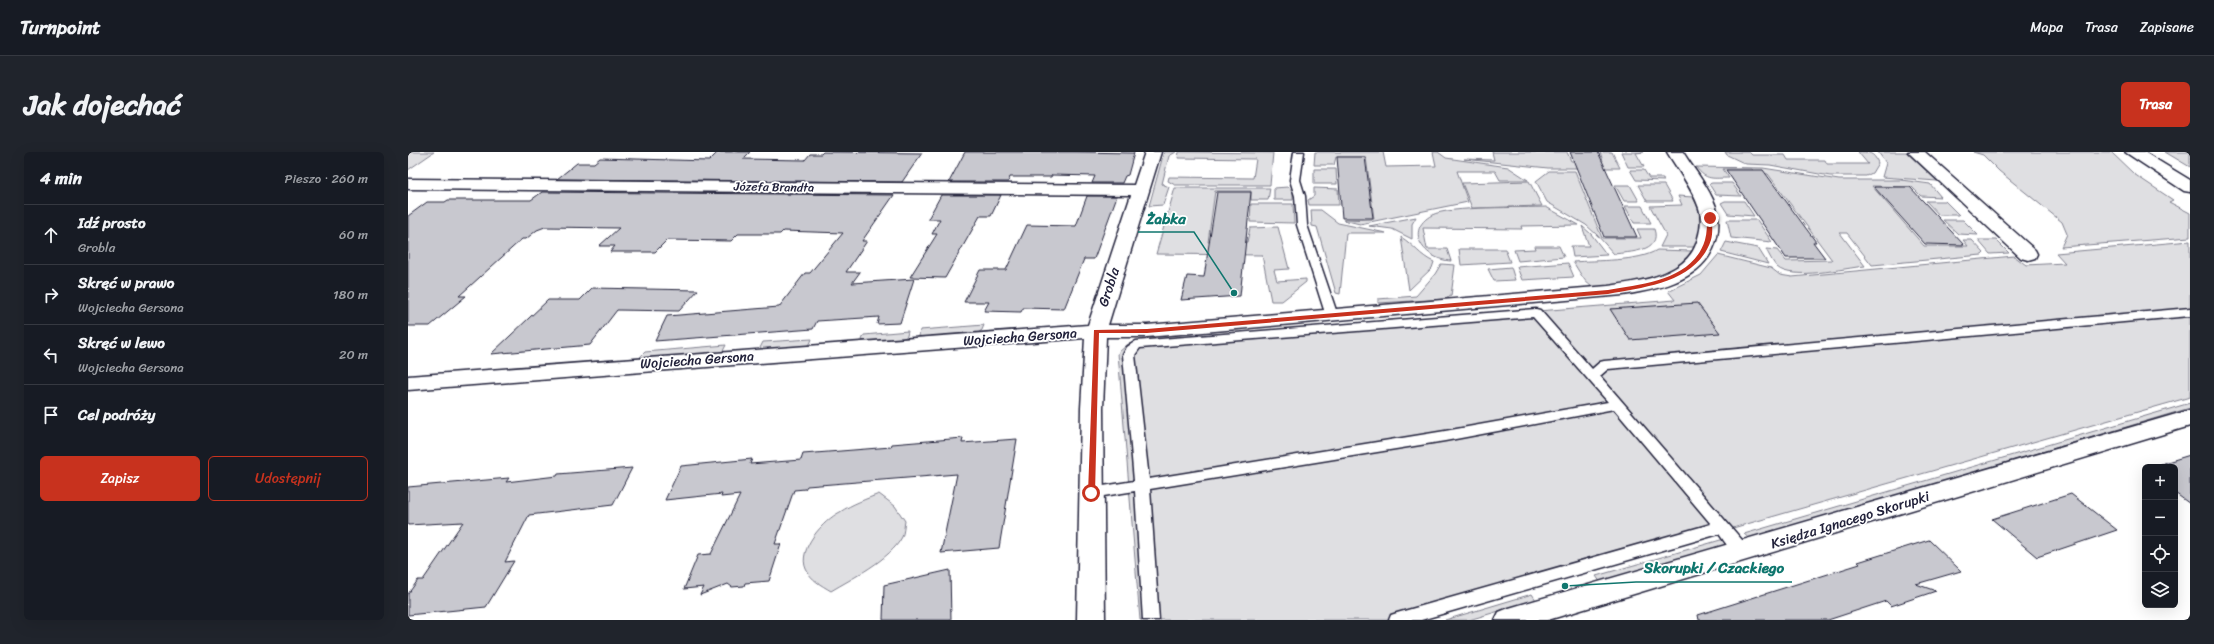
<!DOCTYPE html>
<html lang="pl">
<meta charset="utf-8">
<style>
body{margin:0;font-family:Sriracha,sans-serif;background:#20242c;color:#f1f3f6}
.controls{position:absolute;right:12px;bottom:12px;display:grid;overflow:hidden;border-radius:6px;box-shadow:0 4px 16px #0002}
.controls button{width:36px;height:36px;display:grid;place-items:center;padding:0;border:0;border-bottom:1px solid #363941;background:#171b24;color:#f1f3f6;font:20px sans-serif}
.stop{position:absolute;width:12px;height:12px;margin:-9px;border:3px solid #c8321e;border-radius:50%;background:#fff}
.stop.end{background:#c8321e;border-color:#fff;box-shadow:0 1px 4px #0008}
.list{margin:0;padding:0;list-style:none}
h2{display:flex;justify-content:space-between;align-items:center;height:52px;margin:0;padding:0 16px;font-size:17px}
h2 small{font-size:13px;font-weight:400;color:#9ea1a6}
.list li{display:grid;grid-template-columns:26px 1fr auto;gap:12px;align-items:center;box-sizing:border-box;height:60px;padding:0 16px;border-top:1px solid #363941}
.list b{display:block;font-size:15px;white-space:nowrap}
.list p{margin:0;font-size:13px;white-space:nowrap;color:#9ea1a6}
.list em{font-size:13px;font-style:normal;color:#9ea1a6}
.actions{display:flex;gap:8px;padding:12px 16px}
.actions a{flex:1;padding:9px 0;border:1px solid #c8321e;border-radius:6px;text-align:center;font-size:14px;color:#c8321e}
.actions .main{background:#c8321e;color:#fff}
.icon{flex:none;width:22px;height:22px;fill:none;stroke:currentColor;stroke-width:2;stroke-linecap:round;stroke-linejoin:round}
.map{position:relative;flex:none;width:1782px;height:468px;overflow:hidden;border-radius:6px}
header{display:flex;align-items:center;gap:24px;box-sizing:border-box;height:56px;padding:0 20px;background:#171b24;border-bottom:1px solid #363941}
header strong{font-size:19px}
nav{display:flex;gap:22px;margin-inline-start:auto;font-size:14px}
.intro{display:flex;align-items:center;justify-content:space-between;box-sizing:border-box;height:96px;padding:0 24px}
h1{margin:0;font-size:28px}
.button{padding:10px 18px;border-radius:6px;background:#c8321e;color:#fff;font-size:14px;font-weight:700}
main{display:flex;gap:24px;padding:0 24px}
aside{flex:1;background:#171b24;border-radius:6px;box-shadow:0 4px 16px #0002}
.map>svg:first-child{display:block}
</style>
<header>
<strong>Turnpoint</strong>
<nav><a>Mapa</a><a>Trasa</a><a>Zapisane</a></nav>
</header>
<div class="intro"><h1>Jak dojechać</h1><a class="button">Trasa</a></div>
<main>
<aside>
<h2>4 min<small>Pieszo · 260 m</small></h2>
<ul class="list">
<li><svg class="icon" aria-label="ahead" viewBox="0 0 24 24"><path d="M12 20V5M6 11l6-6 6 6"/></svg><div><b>Idź prosto</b><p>Grobla</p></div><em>60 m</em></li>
<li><svg class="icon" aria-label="right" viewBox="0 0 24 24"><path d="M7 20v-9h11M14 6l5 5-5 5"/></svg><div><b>Skręć w prawo</b><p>Wojciecha Gersona</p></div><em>180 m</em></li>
<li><svg class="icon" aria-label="left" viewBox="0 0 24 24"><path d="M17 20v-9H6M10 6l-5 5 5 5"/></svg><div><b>Skręć w lewo</b><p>Wojciecha Gersona</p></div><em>20 m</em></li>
<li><svg class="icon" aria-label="arrive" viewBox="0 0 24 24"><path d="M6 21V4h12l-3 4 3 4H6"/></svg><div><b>Cel podróży</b></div></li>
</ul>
<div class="actions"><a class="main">Zapisz</a><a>Udostępnij</a></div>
</aside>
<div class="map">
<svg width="1782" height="468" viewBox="0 0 1782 468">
<rect width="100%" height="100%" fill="#fff"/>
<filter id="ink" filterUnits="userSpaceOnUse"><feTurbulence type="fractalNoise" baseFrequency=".025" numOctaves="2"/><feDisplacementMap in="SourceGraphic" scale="8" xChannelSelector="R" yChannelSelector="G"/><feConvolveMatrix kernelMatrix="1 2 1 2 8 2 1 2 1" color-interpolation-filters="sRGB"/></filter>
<g filter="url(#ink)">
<g fill="#dfdfe2" stroke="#80808e">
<polygon points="0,0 26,0 0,18"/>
<polygon points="756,0 768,0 761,4 754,32 761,35 755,53 741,54"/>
<polygon points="771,0 865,1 862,33 767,33 760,29 761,25 845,26 848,7 770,6"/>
<polygon points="907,0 975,0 978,15 1028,14 1025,0 1030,0 1038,6 1100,15 1120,28 1092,28 1087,19 1049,19 1060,50 952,72 935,68 966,67 958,5 928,5 926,13 906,13"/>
<polygon points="1084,0 1159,0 1163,9 1195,9 1192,0 1204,0 1212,16 1140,16 1056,7 1086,8"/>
<polygon points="1213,0 1236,0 1228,1 1236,15 1220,15"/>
<path d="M1317 0H1341L1344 3H1377L1380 8H1417L1419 12H1460L1450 0C1460 0 1466 0 1470 11L1464 21 1458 24H1422L1362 13 1338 12 1319 3Z"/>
<polygon points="1470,0 1498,0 1529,29 1474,25 1478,11"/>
<polygon points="1565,0 1703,0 1726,22 1765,48 1761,50 1782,61 1782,85 1653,95 1659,82 1654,70 1591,19 1575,3"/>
<polygon points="1757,0 1782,0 1782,15"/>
<path d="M1288 15 1355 16 1431 28H1493L1522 32 1533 45 1513 44 1504 35 1464 34 1516 94H1560L1555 88H1564L1576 101 1574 103 1464 113 1439 81H1432L1457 114C1437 116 1384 129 1369 115 1365 111 1361 103 1358 97L1369 98 1378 109 1424 108 1360 22 1347 21 1344 17H1315L1321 26C1305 26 1298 29 1288 15Z"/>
<polygon points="906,17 928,17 929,32 906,32"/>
<polygon points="1222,18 1236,18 1241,26 1255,26 1256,29 1228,28"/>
<path d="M1141 19H1167L1194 86H1233L1229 77H1246C1254 100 1221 100 1206 102L1189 83 1178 73 1139 50 1128 29Z"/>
<polygon points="1121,29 1134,54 1064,56 1054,31"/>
<polygon points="1304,31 1324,31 1333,44 1308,43 1301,32"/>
<polygon points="1207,33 1222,33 1231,49 1216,49"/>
<polygon points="1230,33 1256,33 1265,49 1239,49"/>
<polygon points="880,35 885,39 885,48 866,48 866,36"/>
<polygon points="767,36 862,36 860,48 843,48 843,39 807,39 800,90 839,90 842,76 870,75 881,117 866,118 869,129 898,127 898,130 874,149 863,149 854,103 748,102"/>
<polygon points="906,36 930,37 931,53 901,53 900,48 906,44"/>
<path d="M1270 44 1285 45C1294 63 1296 77 1287 95H1252L1258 83 1242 54 1274 53Z"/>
<polygon points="1317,49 1336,49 1346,64 1320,62 1313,51"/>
<polygon points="1518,49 1537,49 1551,63 1531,63"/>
<polygon points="843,52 885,52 886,71 842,70"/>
<polygon points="1217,54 1234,54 1243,71 1226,71"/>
<path d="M1138 55 1171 73 1113 74 1114 77 1015 76 1019 97H1039L1043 109C1017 108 995 79 1024 63 1041 54 1115 56 1138 55Z"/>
<polygon points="903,58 913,58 930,71 978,81 938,81 932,142 928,141 909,75 904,74"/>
<polygon points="1008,65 1004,72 1004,87 984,77 961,74"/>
<polygon points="1319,68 1349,68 1364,90 1323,86"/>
<polygon points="1535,68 1555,68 1570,83 1550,82"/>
<polygon points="1174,74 1183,82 1199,103 1165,105 1163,94 1181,94"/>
<path d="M993 85C1006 93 1012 104 1026 110L1024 116 1001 138Z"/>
<polygon points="1570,88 1588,88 1601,101 1582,102"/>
<polygon points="1782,89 1782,245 1004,468 732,468 710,201 720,192 1267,148 1260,139 1293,123 1310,103 1363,116 1372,123 1384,125 1606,104 1618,113 1657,111 1648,101"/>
<polygon points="1318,90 1350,96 1360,112 1313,100"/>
<polygon points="1126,94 1151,94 1156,105 1110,109 1106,98 1127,97"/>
<polygon points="1051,97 1097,97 1102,110 1053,113"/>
<path d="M1249 98 1284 99C1280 104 1276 109 1271 113 1257 122 1198 143 1183 134 1176 130 1170 117 1165 110 1188 108 1230 110 1249 98Z"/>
<polygon points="1160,111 1166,125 1114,128 1109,115"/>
<polygon points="1033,112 1047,113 1043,144 1037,147 970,151 970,147 1008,144 1027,122"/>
<polygon points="1103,115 1107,128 1086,129 1080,117"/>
<polygon points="576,173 574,178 570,181 515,185 511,184 512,178"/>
<polygon points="500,179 499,184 494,187 458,190 454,188 456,183"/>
<polygon points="404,187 402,192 396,195 355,198 352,196 355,190"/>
<polygon points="318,193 315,199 310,201 235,207 232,205 237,200"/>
<polygon points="1782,251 1782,256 1342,387 1336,382"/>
<path d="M471 342 487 354 497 369C496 374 496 381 494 385 483 407 443 427 423 439 413 433 403 428 398 417 389 397 416 368 432 360 444 352 458 347 471 342Z"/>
<polygon points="1316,387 1320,392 1193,431 1188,424"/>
<polygon points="1124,442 1128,448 1061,468 1037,468"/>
</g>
<g fill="#c8c8cf" stroke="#22223b">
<polygon points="310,0 342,0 335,7 397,8 402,2 413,2 415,0 514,1 494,30 149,27 169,11 186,11 192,6 301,9"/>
<polygon points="557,0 666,0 726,1 720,23 717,24 714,31 684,31 687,24 644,23 643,25 602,25 600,30 541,30"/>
<polygon points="1162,0 1190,0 1229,85 1196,85"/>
<polygon points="929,5 957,5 965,66 934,66"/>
<polygon points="1318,18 1355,18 1408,90 1405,90 1417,106 1378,106"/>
<polygon points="1466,35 1502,35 1556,93 1517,92"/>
<polygon points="134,40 486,43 454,89 459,89 438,120 452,120 444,131 506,127 492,171 469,172 471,165 409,169 405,177 247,189 259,164 371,155 397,121 402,121 435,81 375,79 372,82 330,82 323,89 259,88 247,100 202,100 207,94 191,94 211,76 137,75 129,78 118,87 114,87 51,144 58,144 22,174 0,174 0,64 19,50 37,50 40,48 123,48"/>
<polygon points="809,40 843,40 832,144 773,148 779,124 796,125"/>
<polygon points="533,43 593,43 583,64 572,64 537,126 502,125 529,82 524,82 532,67 520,67"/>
<polygon points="679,44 709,44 686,107 676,107 656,157 615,156 613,160 576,159 581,150 556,150 572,118 598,118 619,73 668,74"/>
<polygon points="184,136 290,138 271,159 209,158 182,193 83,202 140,148 172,148"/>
<polygon points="1289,151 1312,181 1222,188 1202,157"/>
<polygon points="555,286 554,291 609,287 591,396 533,401 549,322 399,334 397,337 386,338 367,392 373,392 361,429 337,431 336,434 324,435 320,432 292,443 296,435 276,437 290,403 303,402 332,343 313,345 314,342 257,348 273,314 344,307 342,312 393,308 395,302 483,295 484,292"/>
<polygon points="1782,303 1782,352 1767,341 1767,315 1743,315"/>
<polygon points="224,316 205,353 121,363 97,410 106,409 78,455 0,463 0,442 10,428 15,428 55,370 0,373 0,335 101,326 98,330 149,324 150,322"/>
<polygon points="1663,342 1709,378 1629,405 1584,367"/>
<polygon points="1521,388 1553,419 1508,432 1528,439 1483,454 1478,449 1420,468 1291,468 1290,463 1452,412 1450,410"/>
<polygon points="542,418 543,468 475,468 476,433"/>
</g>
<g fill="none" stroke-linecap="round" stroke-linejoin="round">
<g stroke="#22223b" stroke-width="3">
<g id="service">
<polygon points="886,0 896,0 892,28 897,44 899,73 930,164 924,168 918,164 889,73 887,44 882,28"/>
<path d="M1782 156V164L1200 217 1192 224 1341 396 1343 400 1341 404C1327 409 1318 391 1311 382L1013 468H981L983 463 989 461 1303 372 1206 257 1037 289 742 337 751 468H735L727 339 683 346 678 345 676 341 678 337 683 336 726 329 715 203 719 195 728 189 1128 157 1132 158 1184 217 1192 210 1196 209ZM1125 165 1200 250 1037 279 741 327 727 203 732 196Z"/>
</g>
</g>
<g stroke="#22223b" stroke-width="3">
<g id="minor">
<path d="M737 0H753L700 173H739L1200 134C1233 129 1281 124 1290 86 1293 76 1294 65 1291 56 1284 36 1270 18 1259 0H1275C1286 18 1301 35 1308 55 1311 65 1311 75 1309 85 1299 128 1252 137 1215 143L739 185H698L695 256 697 468H669L673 256 677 186 0 238V224L680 173 723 43 0 37V27L726 33Z"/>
<polygon points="1500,0 1517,0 1627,98 1629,102 1627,106 1620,108 1613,106"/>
</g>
</g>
<g stroke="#22223b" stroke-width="3">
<g id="tertiary">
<polygon points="1717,0 1736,0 1782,28 1782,40 1776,39"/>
<polygon points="1782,258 1782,274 1140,468 1087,468 1091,460 1101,456"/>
</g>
</g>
<use href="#service" fill="#fff" fill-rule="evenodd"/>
<use href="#minor" fill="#fff" fill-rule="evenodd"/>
<use href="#tertiary" fill="#fff" fill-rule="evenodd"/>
</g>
</g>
<path fill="#c8321e" d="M1302 65 1304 66C1304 73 1305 81 1303 88 1289 130 1238 135 1200 142L739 181H691L687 341 683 344 680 341 686 178 739 177 1200 138C1235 132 1285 128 1297 88 1299 81 1299 73 1299 66Z"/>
<g text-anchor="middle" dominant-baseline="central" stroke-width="3.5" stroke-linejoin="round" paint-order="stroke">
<g font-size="12" fill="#22223b" stroke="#fff">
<text transform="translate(366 35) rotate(1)">Józefa Brandta</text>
</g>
<g font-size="14" fill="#22223b" stroke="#fff">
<text transform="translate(701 135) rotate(-72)">Grobla</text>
<text transform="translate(612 185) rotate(-4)">Wojciecha Gersona</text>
<text transform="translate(289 208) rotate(-4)">Wojciecha Gersona</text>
<text transform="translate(1442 368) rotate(-17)">Księdza Ignacego Skorupki</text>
</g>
</g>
<path fill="none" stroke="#0f766e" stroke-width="1.5" d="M826 141L786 80H730M1157 434L1228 430H1384"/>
<g fill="#0f766e" stroke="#fff" stroke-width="1.5">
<circle cx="826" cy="141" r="4"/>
<circle cx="1157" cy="434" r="4"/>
</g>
<g font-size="15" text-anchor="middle" font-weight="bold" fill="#0f766e" stroke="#fff" stroke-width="3.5" stroke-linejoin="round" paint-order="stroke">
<text x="758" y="72">Żabka</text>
<text x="1306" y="421">Skorupki / Czackiego</text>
</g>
</svg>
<div class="controls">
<button>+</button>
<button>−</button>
<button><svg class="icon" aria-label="locate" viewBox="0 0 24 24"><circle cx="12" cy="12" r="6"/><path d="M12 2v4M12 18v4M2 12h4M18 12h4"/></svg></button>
<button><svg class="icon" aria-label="layers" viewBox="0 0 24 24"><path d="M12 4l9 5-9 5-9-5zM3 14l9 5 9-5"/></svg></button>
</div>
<div class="stop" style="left:683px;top:341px"></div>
<div class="stop end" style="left:1302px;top:66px"></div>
</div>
</main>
